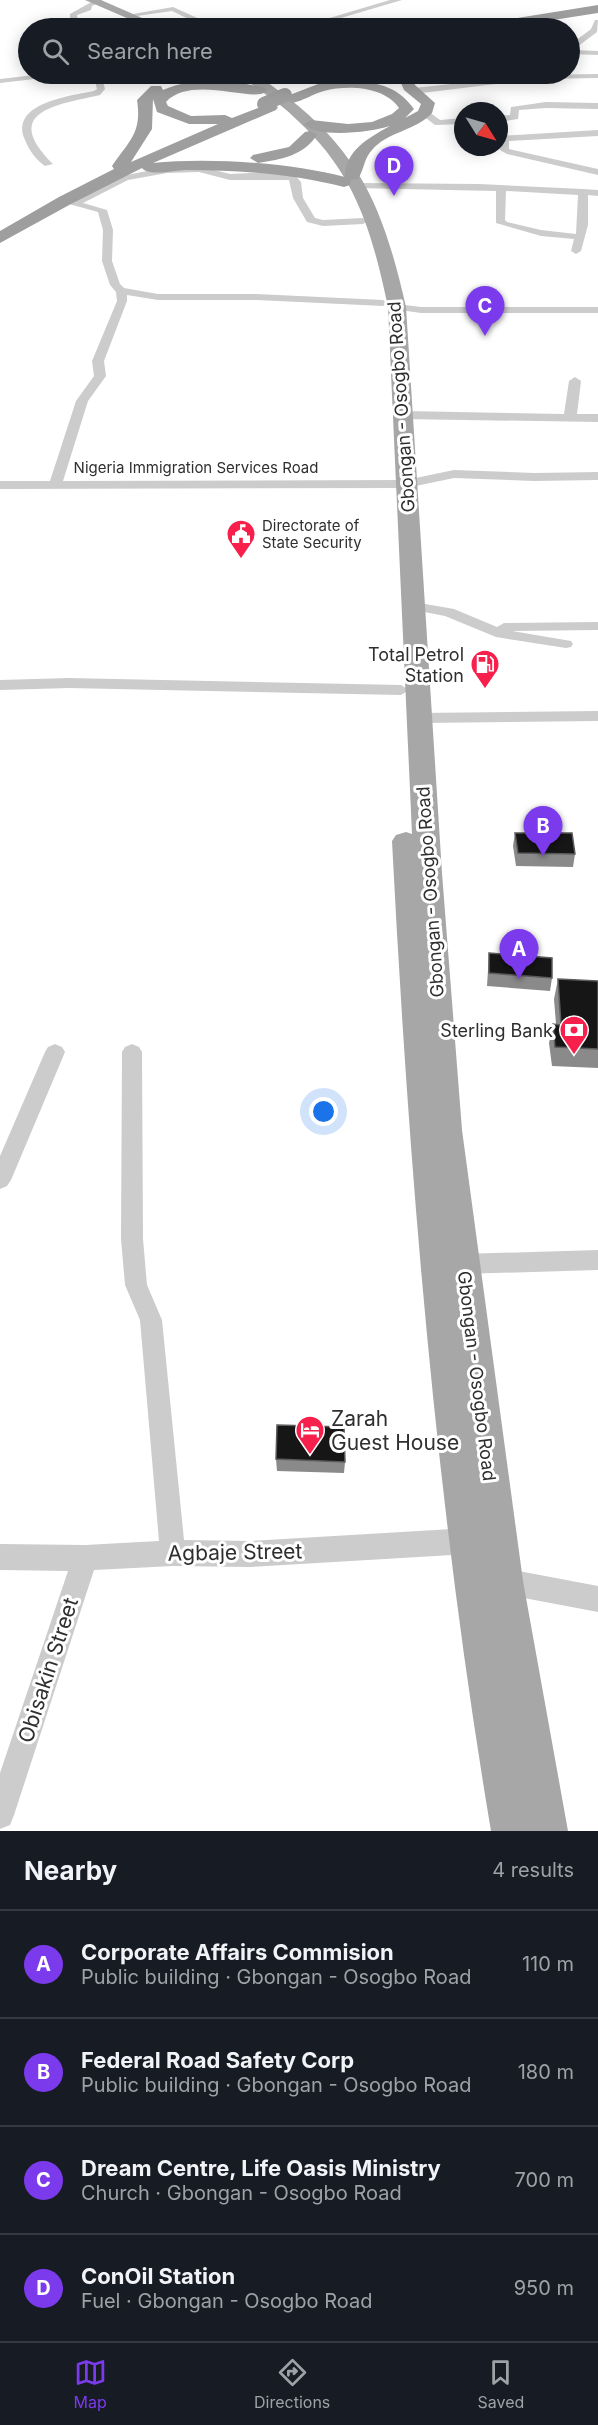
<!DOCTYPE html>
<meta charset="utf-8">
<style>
body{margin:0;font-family:Inter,sans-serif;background:#20242c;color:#f1f3f6}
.compass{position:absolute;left:454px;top:102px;width:54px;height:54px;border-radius:50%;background:#171b24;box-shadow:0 3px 15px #0003;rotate:127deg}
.you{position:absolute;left:324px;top:1112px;width:21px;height:21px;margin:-15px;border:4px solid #fff;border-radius:50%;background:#1a73e8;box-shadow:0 0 0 9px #1a73e833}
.badge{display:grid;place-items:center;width:39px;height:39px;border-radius:50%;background:#7c3aed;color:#fff;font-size:20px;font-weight:700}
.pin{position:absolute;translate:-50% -50px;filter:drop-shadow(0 2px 3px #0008)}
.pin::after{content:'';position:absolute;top:32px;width:21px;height:18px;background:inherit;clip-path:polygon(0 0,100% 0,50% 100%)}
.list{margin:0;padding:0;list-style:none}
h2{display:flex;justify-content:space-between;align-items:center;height:78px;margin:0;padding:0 24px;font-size:26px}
h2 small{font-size:20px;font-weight:400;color:#9ea1a6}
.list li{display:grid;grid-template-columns:39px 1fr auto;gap:18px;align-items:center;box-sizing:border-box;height:108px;padding:0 24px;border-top:2px solid #363941}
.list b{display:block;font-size:22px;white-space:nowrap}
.list p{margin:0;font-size:20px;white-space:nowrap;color:#9ea1a6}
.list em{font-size:20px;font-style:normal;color:#9ea1a6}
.icon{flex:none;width:33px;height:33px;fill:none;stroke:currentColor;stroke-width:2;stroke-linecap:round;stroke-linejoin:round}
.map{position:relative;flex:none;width:598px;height:1831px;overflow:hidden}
.search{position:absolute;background:#171b24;box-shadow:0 3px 15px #0003;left:18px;right:18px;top:18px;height:66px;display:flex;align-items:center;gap:15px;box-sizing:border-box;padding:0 21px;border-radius:33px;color:#9ea1a6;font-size:22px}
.sheet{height:510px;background:#171b24}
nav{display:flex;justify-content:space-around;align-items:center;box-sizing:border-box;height:84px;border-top:2px solid #363941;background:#171b24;font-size:16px;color:#9ea1a6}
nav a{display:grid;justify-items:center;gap:3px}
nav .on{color:#7c3aed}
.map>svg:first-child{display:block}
</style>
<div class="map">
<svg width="598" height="1831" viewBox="0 0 598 1831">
<rect width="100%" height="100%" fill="#fff"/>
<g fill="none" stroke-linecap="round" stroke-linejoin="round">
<g fill="#ccc" fill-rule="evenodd">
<polygon points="95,0 100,2 92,6 91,10 77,15 77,17 89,28 81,28 70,20 70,14"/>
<polygon points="390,0 402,0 307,28 296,28"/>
<polygon points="173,7 215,26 216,28 207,28 172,11 137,16 133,14"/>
<polygon points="595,20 598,20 597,32 573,50 598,51 598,55 570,54 570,45 591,29"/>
<polygon points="43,74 64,74 60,76 0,83 0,79"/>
<path d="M93 74H101L105 89 100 95C57 105 0 111 53 164L45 166C36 160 29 150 25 140 9 103 70 96 94 91L97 89Z"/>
<polygon points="598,74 598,78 536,79 414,94 410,91 414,88 536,75"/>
<polygon points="546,102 598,103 598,109 546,108 519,110 518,119 499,122 499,116 510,115 511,107"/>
<polygon points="422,111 428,111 440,120 463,118 463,124 435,125 422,115"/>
<polygon points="598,130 598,136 509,141 509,149 513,150 598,169 598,175 507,154 500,150 499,136"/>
<polygon points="199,166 230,174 272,172 295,175 301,182 303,198 315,218 323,220 363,218 368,221 363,224 323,226 307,222 293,198 289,180 230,180 199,172 167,173 128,180 83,203 107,210 113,230 112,261 120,284 124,288 158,294 257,294 383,300 388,303 383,306 257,300 158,300 127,295 127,301 104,361 106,376 88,401 63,481 406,480 454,470 534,473 598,472 598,480 534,481 454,478 406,488 0,489 0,481 50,481 76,401 94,376 92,361 117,301 116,292 110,285 102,261 103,230 98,212 69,204 122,176 167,167"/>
<path d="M358 183 479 184 583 189 598 190V196L588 195V225L581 251 576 254 571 251 574 239 541 236 496 223V191L355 188V184ZM506 191 578 195 576 234 541 230 507 222 505 220Z"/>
<polygon points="397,304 421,307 598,307 598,313 421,313 393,309 393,305"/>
<polygon points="575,377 581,381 577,414 598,414 598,422 402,419 396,415 402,411 564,414 569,381"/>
<polygon points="414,602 454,609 497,627 504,623 598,622 598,630 512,631 571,641 573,644 571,647 566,648 496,637 445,616 409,609 407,606"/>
<polygon points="69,678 401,685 409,690 401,695 69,688 0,690 0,680"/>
<polygon points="598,711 598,721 420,723 412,718 420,713"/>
<polygon points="55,1044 62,1047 65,1052 11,1180 7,1186 0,1189 0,1156 45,1052 48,1047"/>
<polygon points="132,1044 139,1047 142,1052 143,1239 147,1285 162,1320 184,1540 250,1541 469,1528 478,1532 482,1541 478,1550 469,1554 250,1567 173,1566 94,1570 14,1815 10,1825 0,1829 0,1773 68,1571 0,1570 0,1544 85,1545 159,1541 140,1320 125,1285 121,1239 122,1052 125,1047"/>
<polygon points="598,1250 598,1270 462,1274 454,1271 451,1264 454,1257 462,1254"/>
<polygon points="503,1568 598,1586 598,1612 503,1594 494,1590 490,1581 494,1572"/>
</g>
<g fill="#a7a7a7" fill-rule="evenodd">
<polygon points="85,0 101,0 165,28 150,28"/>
<path d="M239 74C258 72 272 86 287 97 364 156 385 216 406 307L442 873 462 1130 523 1581 568 1831H491C436 1504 409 1172 392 841L396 835 406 832 412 834 388 307C372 232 356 174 297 120 286 109 274 100 261 91 254 85 245 81 239 74Z"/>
</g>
<g fill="#9e9e9e" fill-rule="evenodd">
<polygon points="598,5 598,13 502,28 475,28 481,24"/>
<path d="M397 74H411L415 85 435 103 432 113C417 130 387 132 372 150 364 158 364 170 358 179L351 180 350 185 344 187C293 174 239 170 187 170 175 170 149 177 142 168L71 204 0 243V231L59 197 114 169 112 166C130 140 142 133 137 100L151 86H161L163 90C194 76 233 80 265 88L267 91C254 104 192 74 166 102L168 106 191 116 225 115 232 118 271 103 278 107 276 110 153 163C209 157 291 163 345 177 345 151 368 138 390 126 371 132 318 139 304 124L311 120 348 124 372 122 392 114 399 108C384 86 347 85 324 91 313 94 303 101 292 103L285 99 287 96 339 76 344 77 345 81C374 81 397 85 414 109L405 118 418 111 421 104 404 90ZM153 99 157 112 189 124H218L131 162 152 129Z"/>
<path d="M310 131 317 135C303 156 282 159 258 163L250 158 253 155 289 147 305 132Z"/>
</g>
<polyline stroke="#9e9e9e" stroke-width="14" points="264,104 285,95"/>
</g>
<g fill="#8a8a8a">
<polygon points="515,833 575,854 573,867 516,866 513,846"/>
<polygon points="489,953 552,978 550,991 487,986"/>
<polygon points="558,979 598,981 598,1068 552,1066 549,1043 553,1024 556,1024 554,999"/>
<polygon points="276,1459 345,1462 344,1473 277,1471"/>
</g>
<g fill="#161616" stroke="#5c5c5c" stroke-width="1.5">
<polygon points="515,833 572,833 575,854 518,853"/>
<polygon points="489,953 552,958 552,978 489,973"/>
<polygon points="558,979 598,981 598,1049 555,1047 553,1024 561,1025"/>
<polygon points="277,1425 344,1427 345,1462 276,1459"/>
</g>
<defs>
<g id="civic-pin" transform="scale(1.5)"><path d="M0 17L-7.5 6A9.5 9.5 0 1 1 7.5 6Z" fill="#f7204c" stroke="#fff"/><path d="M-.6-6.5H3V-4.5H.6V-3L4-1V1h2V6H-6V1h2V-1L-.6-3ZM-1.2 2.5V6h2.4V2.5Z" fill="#fff"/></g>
<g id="fuel-pin" transform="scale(1.5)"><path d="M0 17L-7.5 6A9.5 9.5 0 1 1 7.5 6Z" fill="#f7204c" stroke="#fff"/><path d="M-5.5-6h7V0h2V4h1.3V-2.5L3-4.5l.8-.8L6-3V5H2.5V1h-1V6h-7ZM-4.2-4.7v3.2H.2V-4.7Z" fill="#fff"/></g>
<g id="bank-pin" transform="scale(1.5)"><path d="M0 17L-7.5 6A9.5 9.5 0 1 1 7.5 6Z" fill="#f7204c" stroke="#fff"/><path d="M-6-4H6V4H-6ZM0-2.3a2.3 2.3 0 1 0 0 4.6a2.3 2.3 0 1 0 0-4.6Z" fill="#fff"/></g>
<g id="hotel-pin" transform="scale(1.5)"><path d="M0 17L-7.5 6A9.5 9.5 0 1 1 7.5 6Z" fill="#f7204c" stroke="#fff"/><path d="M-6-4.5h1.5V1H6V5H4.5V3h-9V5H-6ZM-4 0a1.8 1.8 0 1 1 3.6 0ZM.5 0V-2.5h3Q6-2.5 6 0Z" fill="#fff"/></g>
</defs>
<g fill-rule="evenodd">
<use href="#civic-pin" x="241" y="534"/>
<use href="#fuel-pin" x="485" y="664"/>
<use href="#bank-pin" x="574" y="1030"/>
<use href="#hotel-pin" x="310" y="1430"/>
</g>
<g text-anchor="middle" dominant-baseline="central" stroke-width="6" stroke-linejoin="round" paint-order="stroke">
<g font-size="15" fill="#2f2f2f" stroke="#fff">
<text x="196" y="467">Nigeria Immigration Services Road</text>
</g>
<g font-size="15" fill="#2f2f2f" stroke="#fff" text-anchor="start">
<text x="262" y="525">Directorate of<tspan x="262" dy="17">State Security</tspan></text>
</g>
<g font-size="18" fill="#2f2f2f" stroke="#fff">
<text transform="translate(401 407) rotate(-94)">Gbongan - Osogbo Road</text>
<text transform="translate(430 892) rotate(-94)">Gbongan - Osogbo Road</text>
<text transform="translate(477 1376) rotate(83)">Gbongan - Osogbo Road</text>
</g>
<g font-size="18" fill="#2f2f2f" stroke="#fff" text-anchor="end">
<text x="464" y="654">Total Petrol<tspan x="464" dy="21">Station</tspan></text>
<text x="553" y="1030">Sterling Bank</text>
</g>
<g font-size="21" fill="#2f2f2f" stroke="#fff" text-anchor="start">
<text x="331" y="1418">Zarah<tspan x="331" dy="24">Guest House</tspan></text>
</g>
<g font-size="21" fill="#2f2f2f" stroke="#fff">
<text transform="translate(235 1552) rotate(-1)">Agbaje Street</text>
<text transform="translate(48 1670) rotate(-72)">Obisakin Street</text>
</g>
</g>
</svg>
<svg class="compass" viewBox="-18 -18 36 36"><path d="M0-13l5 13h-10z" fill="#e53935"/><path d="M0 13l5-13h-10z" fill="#9ea1a6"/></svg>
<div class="you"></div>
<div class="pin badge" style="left:519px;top:979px">A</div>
<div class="pin badge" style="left:543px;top:856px">B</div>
<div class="pin badge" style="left:485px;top:336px">C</div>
<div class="pin badge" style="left:394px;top:196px">D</div>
<div class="search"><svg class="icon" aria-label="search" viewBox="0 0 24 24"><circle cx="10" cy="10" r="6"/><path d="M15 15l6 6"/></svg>Search here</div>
</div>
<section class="sheet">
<h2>Nearby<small>4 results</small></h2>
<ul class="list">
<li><span class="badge">A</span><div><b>Corporate Affairs Commision</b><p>Public building · Gbongan - Osogbo Road</p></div><em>110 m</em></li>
<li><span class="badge">B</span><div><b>Federal Road Safety Corp</b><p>Public building · Gbongan - Osogbo Road</p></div><em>180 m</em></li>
<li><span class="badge">C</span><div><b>Dream Centre, Life Oasis Ministry</b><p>Church · Gbongan - Osogbo Road</p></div><em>700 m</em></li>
<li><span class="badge">D</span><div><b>ConOil Station</b><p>Fuel · Gbongan - Osogbo Road</p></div><em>950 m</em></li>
</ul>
</section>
<nav>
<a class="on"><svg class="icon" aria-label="map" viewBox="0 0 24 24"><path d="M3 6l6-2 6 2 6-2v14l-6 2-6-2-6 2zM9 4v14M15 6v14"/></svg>Map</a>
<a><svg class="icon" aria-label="directions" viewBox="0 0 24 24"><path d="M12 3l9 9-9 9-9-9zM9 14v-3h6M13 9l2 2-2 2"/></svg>Directions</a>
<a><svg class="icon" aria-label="saved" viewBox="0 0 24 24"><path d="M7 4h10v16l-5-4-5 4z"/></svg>Saved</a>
</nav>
